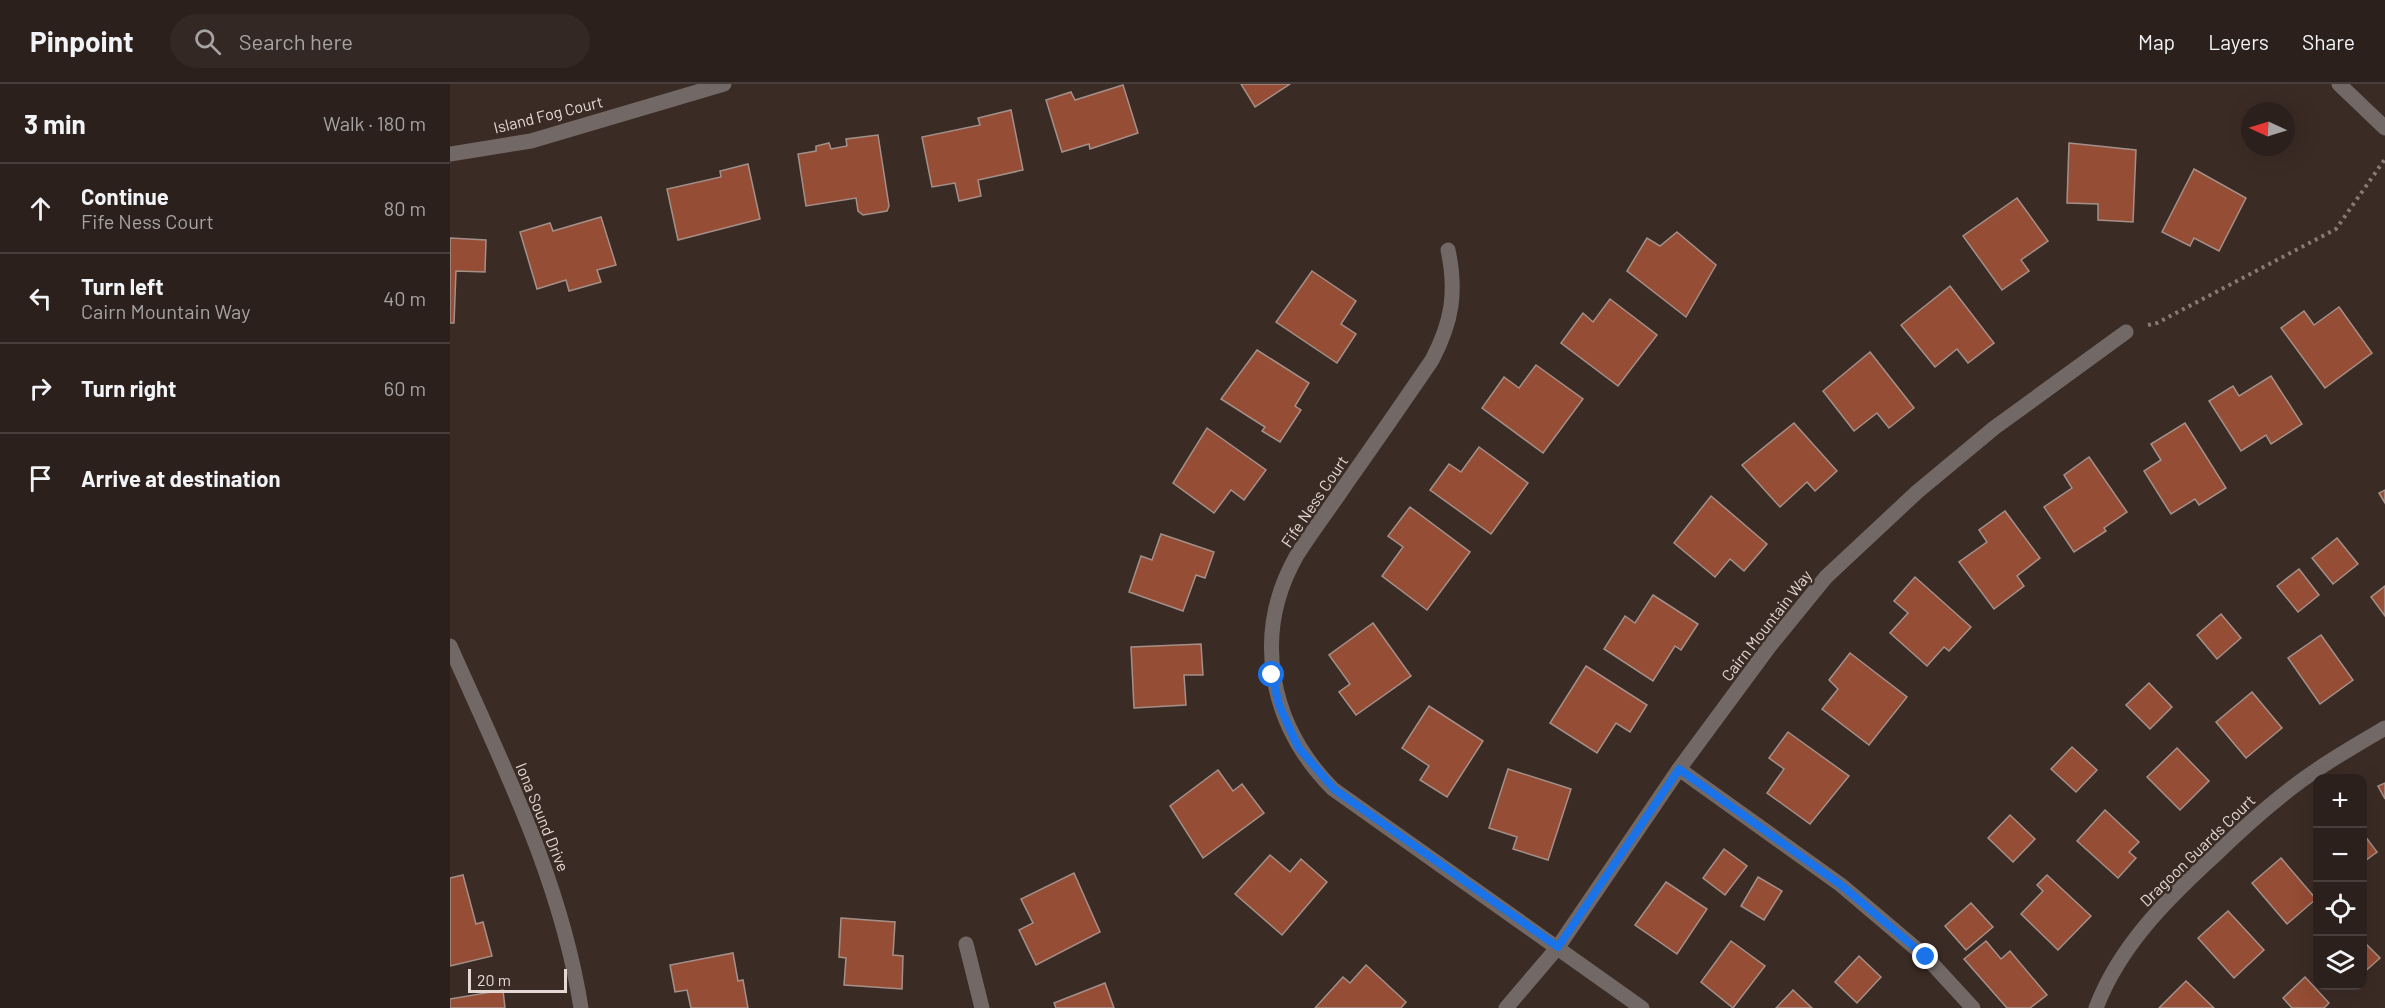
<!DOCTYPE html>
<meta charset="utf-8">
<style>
body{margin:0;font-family:Barlow,sans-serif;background:#342825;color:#f1f3f6}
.controls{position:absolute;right:18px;bottom:18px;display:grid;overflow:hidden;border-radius:12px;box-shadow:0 6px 24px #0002}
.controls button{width:54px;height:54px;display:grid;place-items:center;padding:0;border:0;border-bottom:2px solid #483e3b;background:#2c201c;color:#f1f3f6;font:30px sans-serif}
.compass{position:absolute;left:1791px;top:18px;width:54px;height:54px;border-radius:50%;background:#2c201c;box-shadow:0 6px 24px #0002;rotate:274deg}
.scale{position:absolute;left:18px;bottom:15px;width:99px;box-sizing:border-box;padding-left:6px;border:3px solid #e3d8d4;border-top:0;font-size:16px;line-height:21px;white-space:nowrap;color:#e3d8d4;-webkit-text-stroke:4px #3b2b25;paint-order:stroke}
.stop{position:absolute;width:18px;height:18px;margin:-14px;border:4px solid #1a73e8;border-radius:50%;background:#fff}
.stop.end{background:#1a73e8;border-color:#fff;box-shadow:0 2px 6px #0008}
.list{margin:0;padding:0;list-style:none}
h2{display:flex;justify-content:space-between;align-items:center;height:78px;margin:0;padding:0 24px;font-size:26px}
h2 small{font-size:20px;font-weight:400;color:#a6a3a3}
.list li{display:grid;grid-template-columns:39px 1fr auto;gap:18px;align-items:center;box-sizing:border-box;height:90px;padding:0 24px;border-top:2px solid #483e3b}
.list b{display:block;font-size:22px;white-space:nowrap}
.list p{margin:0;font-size:20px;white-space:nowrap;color:#a6a3a3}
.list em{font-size:20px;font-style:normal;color:#a6a3a3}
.icon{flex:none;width:33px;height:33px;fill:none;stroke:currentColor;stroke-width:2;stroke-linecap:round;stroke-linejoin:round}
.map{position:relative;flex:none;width:1935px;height:924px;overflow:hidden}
header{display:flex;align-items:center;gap:36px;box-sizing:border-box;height:84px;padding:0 30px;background:#2c201c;border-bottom:2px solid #483e3b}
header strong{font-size:28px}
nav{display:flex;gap:33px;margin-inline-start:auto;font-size:21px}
.search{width:420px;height:54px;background:#342825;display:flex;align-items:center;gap:15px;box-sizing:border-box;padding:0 21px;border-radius:33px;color:#a6a3a3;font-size:22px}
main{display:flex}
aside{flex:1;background:#2c201c}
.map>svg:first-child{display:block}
</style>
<header>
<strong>Pinpoint</strong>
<div class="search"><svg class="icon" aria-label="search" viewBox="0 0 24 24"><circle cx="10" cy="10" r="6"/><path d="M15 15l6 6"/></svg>Search here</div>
<nav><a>Map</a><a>Layers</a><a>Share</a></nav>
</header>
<main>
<aside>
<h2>3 min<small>Walk · 180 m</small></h2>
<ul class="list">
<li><svg class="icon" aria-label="ahead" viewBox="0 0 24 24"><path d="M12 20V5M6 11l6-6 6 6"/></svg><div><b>Continue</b><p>Fife Ness Court</p></div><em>80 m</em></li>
<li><svg class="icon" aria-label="left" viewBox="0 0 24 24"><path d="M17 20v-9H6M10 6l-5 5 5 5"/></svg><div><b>Turn left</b><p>Cairn Mountain Way</p></div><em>40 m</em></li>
<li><svg class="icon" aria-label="right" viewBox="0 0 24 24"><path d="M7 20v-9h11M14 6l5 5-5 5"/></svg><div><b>Turn right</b></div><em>60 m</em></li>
<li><svg class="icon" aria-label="arrive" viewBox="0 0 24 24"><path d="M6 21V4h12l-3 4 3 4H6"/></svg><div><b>Arrive at destination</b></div></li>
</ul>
</aside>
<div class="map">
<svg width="1935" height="924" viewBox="0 0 1935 924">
<rect width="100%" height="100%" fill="#3b2b25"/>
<g fill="#954d35" stroke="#a49089" stroke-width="1.5">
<polygon points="791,0 840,0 805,23"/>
<polygon points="673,1 688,49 640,65 639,60 612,68 596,16 621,8 625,16"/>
<polygon points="561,26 573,86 528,96 531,112 509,117 505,99 482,103 472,53 530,41 528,34"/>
<polygon points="428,51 439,122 437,127 413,131 408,127 406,114 356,122 348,70 366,67 366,62 379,59 381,65 397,62 396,55"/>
<polygon points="1619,59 1686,66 1683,138 1648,136 1648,120 1617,119"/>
<polygon points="298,80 310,135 228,156 217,105 271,93 270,87"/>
<polygon points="1744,85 1796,114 1769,167 1744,154 1740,162 1712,148"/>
<polygon points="1567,114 1598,157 1571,176 1579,187 1552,206 1513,152"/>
<polygon points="151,133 166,181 147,186 151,198 119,207 116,196 87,205 70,148 100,139 103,147"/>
<polygon points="1227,148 1266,181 1236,233 1177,187 1197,154 1210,162"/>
<polygon points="0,154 36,156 35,188 6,187 4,239 0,239"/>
<polygon points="862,187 906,217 891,240 906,250 887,279 826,238"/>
<polygon points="1500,202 1544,259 1518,279 1507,265 1485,283 1451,241"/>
<polygon points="1160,215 1207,251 1168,302 1111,259 1133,229 1143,238"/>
<polygon points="1889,223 1922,269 1875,304 1831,244 1854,227 1864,241"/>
<polygon points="807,266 859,299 845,322 851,326 830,358 812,347 815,343 771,315"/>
<polygon points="1420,268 1464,324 1439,344 1427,329 1404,347 1373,307"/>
<polygon points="1086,281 1133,315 1093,369 1032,324 1054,293 1069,304"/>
<polygon points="1821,292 1852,340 1821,360 1816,351 1791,367 1759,317 1783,302 1789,312"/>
<polygon points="1344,339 1387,387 1365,407 1357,398 1330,423 1292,381"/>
<polygon points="1735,339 1776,404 1749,421 1745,415 1721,430 1694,387 1711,376 1701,360"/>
<polygon points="757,344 816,386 794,416 781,406 764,429 723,399"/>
<polygon points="1029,363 1078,399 1041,450 980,406 999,380 1011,388"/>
<polygon points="1639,373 1677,428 1654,444 1656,447 1624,468 1594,423 1622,404 1614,391"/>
<polygon points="1935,406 1935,419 1929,409"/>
<polygon points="1261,412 1317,460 1294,487 1280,475 1265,493 1224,459"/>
<polygon points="960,423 1020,468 977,526 932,492 953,463 938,452"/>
<polygon points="1555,427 1590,474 1567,492 1574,502 1544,525 1509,478 1537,458 1529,446"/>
<polygon points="711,450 764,468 755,494 746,491 733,527 679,508 691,472 702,476"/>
<polygon points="1887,454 1908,480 1883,500 1862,474"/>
<polygon points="1849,485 1869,511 1848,528 1827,502"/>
<polygon points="1465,493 1521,543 1499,567 1494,563 1477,582 1440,549 1458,529 1444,517"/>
<polygon points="1935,502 1935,532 1921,513"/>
<polygon points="1203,511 1248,540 1231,566 1225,562 1203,597 1154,565 1175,532 1185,539"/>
<polygon points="1771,530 1791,554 1767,575 1747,551"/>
<polygon points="923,539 961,592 906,631 889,608 900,600 879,571"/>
<polygon points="1871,551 1903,596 1870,620 1838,574"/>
<polygon points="751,560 753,591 734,591 736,621 684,624 681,563"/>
<polygon points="1400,569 1457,613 1419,661 1372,625 1388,605 1379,596"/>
<polygon points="1136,582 1197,621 1180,648 1166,639 1147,669 1100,639"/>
<polygon points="1699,599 1722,623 1700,645 1676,621"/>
<polygon points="1802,608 1832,644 1796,674 1766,638"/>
<polygon points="979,622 1033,657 997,713 970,696 979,682 952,664"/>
<polygon points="1338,648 1399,692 1360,740 1317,709 1334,685 1319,674"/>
<polygon points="1622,663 1647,686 1626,708 1601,685"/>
<polygon points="1727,664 1759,697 1730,726 1697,693"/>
<polygon points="1058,685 1121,705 1098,776 1063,765 1067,753 1039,744"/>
<polygon points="768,686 783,707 792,700 814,729 753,774 720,722"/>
<polygon points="1935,699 1935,715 1928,702"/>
<polygon points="1655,726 1689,758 1679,768 1686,774 1668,794 1627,757"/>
<polygon points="1560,731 1585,755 1563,778 1538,754"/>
<polygon points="1912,748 1927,768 1912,779"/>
<polygon points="1274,765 1297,782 1275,811 1253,794"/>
<polygon points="820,771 840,788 851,775 877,798 832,851 785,810"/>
<polygon points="1831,774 1866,815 1837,840 1802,799"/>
<polygon points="624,789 650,848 586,881 569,846 583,839 571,815"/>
<polygon points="13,791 26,840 33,838 42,872 0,882 0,794"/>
<polygon points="1597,791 1641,832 1608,866 1571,830 1593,807 1587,801"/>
<polygon points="1308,793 1332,807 1314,836 1291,822"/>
<polygon points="1216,798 1257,825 1227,870 1185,841"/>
<polygon points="1521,819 1543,843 1516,866 1495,842"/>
<polygon points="1778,827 1814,866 1784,894 1748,854"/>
<polygon points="391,834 445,838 443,871 453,872 452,905 394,901 396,874 389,873"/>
<polygon points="1912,856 1930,874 1912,890"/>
<polygon points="1281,857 1315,882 1283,924 1251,898"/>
<polygon points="1536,857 1551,875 1560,867 1597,911 1580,924 1557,924 1514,875"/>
<polygon points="283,869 288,897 293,896 298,924 241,924 237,906 225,908 220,881"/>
<polygon points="1409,872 1431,893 1407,919 1385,898"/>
<polygon points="916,881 956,918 951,924 865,924 893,893 900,899"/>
<polygon points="1855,893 1879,919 1874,924 1842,924 1833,914"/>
<polygon points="1736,897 1764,924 1709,924"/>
<polygon points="655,899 664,924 606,924 604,919"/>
<polygon points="53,906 55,924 0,924 0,915"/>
<polygon points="1343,906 1362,924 1326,924"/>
</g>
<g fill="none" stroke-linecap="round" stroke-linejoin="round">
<polyline stroke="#887b76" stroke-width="4" stroke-dasharray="3 4.5" stroke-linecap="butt" points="1698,241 1707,239 1886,145 1935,75"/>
<g stroke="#726966" stroke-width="15">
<polyline points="1889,0 1935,44"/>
<polyline points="0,70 81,57 274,0"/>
<path d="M998 166C1007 208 1002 238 982 276 954 317 925 359 896 400 880 424 862 447 847 471 801 551 820 642 883 705L1192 924"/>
<path d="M0 562C52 679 111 796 131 924"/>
<polyline points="1229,685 1391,801 1476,873 1523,924"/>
<polyline points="516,860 532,924"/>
<polyline points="1056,924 1108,863 1229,685 1319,563 1376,493 1467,408 1544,344 1676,248"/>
<path d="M1646 924C1669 863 1716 816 1763 773 1796 741 1830 710 1868 685 1890 670 1913 657 1935 644"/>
</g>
</g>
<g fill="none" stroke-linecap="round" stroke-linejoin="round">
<polyline stroke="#1a73e8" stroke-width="8" points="822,591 829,621 848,663 884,705 1108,863 1229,685 1391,801 1476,873"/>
</g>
<g text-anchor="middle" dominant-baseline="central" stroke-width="5" stroke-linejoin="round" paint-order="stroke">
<g font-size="16" fill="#e3d8d4" stroke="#3b2b25">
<text transform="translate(98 30) rotate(-14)">Island Fog Court</text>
<text transform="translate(864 417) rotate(-56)">Fife Ness Court</text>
<text transform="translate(1316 541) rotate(-52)">Cairn Mountain Way</text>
<text transform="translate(93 733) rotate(68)">Iona Sound Drive</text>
<text transform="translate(1747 766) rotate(-44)">Dragoon Guards Court</text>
</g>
</g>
</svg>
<div class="controls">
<button>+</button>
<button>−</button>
<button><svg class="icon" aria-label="locate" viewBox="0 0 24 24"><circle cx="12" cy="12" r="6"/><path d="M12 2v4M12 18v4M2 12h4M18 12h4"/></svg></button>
<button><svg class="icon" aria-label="layers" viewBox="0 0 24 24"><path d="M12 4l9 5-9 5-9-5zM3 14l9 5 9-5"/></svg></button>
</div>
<svg class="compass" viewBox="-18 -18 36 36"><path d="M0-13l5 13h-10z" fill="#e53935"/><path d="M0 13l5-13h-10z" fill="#a6a3a3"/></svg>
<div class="scale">20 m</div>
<div class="stop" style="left:822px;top:591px"></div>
<div class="stop end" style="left:1476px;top:873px"></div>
</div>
</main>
